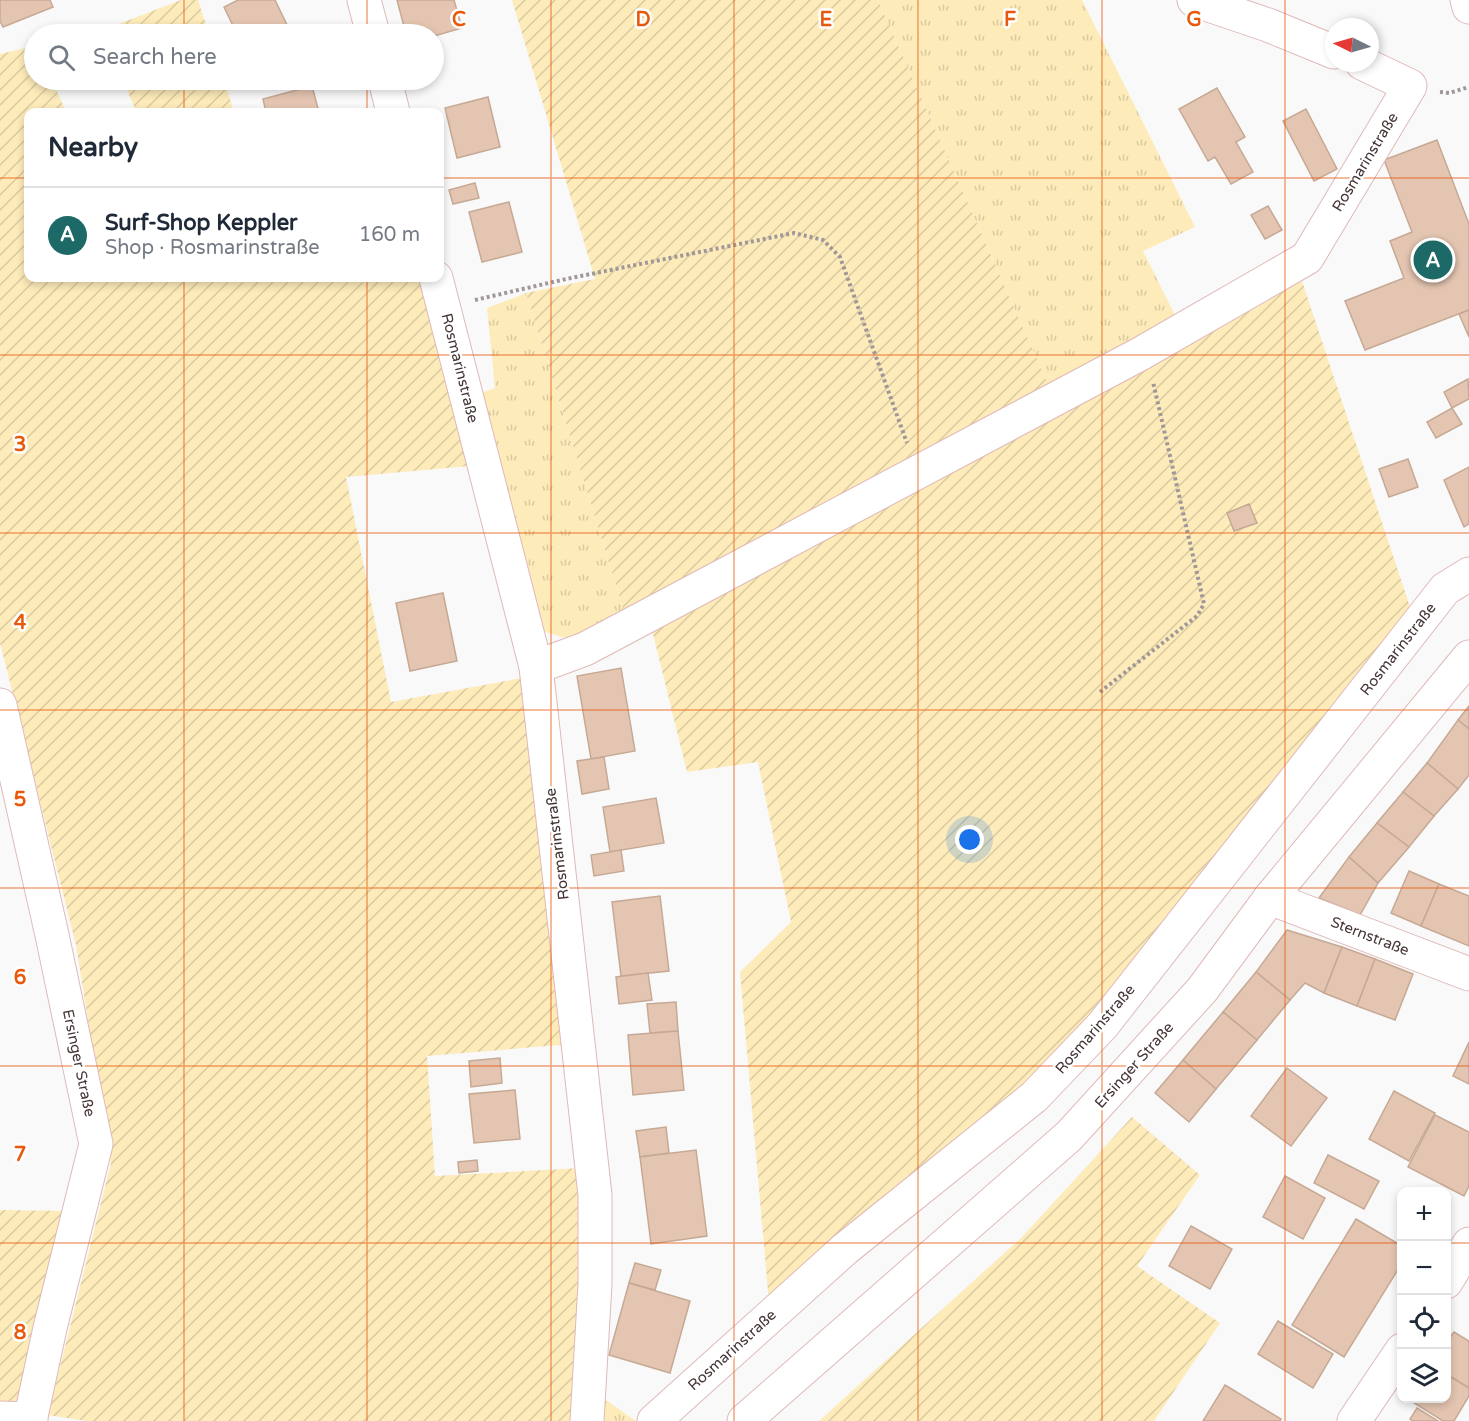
<!DOCTYPE html>
<meta charset="utf-8">
<style>
body{margin:0;font-family:"Varela Round",sans-serif;background:#f6f6f7;color:#1f2937}
.controls{position:absolute;right:18px;bottom:18px;display:grid;overflow:hidden;border-radius:12px;box-shadow:0 3px 9px #0003}
.controls button{width:54px;height:54px;display:grid;place-items:center;padding:0;border:0;border-bottom:2px solid #e0e1e3;background:#fff;color:#1f2937;font:30px sans-serif}
.compass{position:absolute;left:1325px;top:18px;width:54px;height:54px;border-radius:50%;background:#fff;box-shadow:0 3px 9px #0003;rotate:275deg}
.you{position:absolute;left:970px;top:840px;width:21px;height:21px;margin:-15px;border:4px solid #fff;border-radius:50%;background:#1a73e8;box-shadow:0 0 0 9px #1a73e833}
.badge{display:grid;place-items:center;width:39px;height:39px;border-radius:50%;background:#1c6968;color:#fff;font-size:20px;font-weight:700}
.pin{position:absolute;translate:-50% -50%;border:3px solid #fff;box-shadow:0 2px 6px #0006}
.list{margin:0;padding:0;list-style:none}
h2{display:flex;justify-content:space-between;align-items:center;height:78px;margin:0;padding:0 24px;font-size:26px}
h2 small{font-size:20px;font-weight:400;color:#747a83}
.list li{display:grid;grid-template-columns:39px 1fr auto;gap:18px;align-items:center;box-sizing:border-box;height:96px;padding:0 24px;border-top:2px solid #e0e1e3}
.list b{display:block;font-size:22px;white-space:nowrap}
.list p{margin:0;font-size:20px;white-space:nowrap;color:#747a83}
.list em{font-size:20px;font-style:normal;color:#747a83}
.icon{flex:none;width:33px;height:33px;fill:none;stroke:currentColor;stroke-width:2;stroke-linecap:round;stroke-linejoin:round}
.map{position:relative;flex:none;width:1469px;height:1421px;overflow:hidden}
.search{position:absolute;background:#fff;box-shadow:0 3px 9px #0003;left:24px;top:24px;width:420px;height:66px;display:flex;align-items:center;gap:15px;box-sizing:border-box;padding:0 21px;border-radius:33px;color:#747a83;font-size:22px}
.panel{position:absolute;background:#fff;box-shadow:0 3px 9px #0003;left:24px;top:108px;width:420px;height:174px;border-radius:12px}
.map>svg:first-child{display:block}
</style>
<div class="map">
<svg width="1469" height="1421" viewBox="0 0 1469 1421">
<defs>
<pattern id="grass-tufts" width="24" height="20" patternUnits="userSpaceOnUse" patternTransform="scale(1.5)"><rect width="24" height="20" fill="#fdebba"/><path d="M3 7l-1-3M5 7V3M7 7l1-3M15 17l-1-3M17 17v-4M19 17l1-3" fill="none" stroke="#dacaa0"/></pattern>
<pattern id="garden-furrows" width="10" height="10" patternUnits="userSpaceOnUse" patternTransform="scale(1.5)"><rect width="10" height="10" fill="#fdebba"/><path d="M-1 1l2-2M0 10L10 0M9 11l2-2" fill="none" stroke="#dacaa0"/></pattern>
</defs>
<rect width="100%" height="100%" fill="#f9f9f9"/>
<g fill="url(#grass-tufts)">
<polygon points="878,0 1082,0 1195,227 1143,251 1176,317 1052,393"/>
<polygon points="526,293 626,618 575,641 539,630 481,393 495,388 487,308"/>
<polygon points="593,1391 636,1421 592,1421"/>
</g>
<g fill="url(#garden-furrows)">
<polygon points="181,0 198,0 209,34 105,34 103,30"/>
<polygon points="512,0 878,0 1052,393 626,618 526,293 595,279"/>
<polygon points="34,46 34,80 52,80 66,112 28,112 28,278 426,278 481,465 346,477 391,702 522,678 572,1044 427,1056 435,1176 582,1168 578,1421 87,1421 48,1415 111,1163 76,945 0,643 0,54"/>
<polygon points="123,80 224,80 234,112 124,112 135,109"/>
<polygon points="1302,281 1412,613 1033,1088 769,1303 740,972 791,922 758,762 687,772 651,626"/>
<polygon points="1132,1117 1200,1175 1137,1266 1220,1323 1154,1421 819,1421 1022,1237"/>
<polygon points="0,1210 70,1211 25,1409 0,1410"/>
</g>
<g fill="#e4c5b1" stroke="#c6a995" stroke-width="1.5">
<polygon points="0,0 50,0 53,7 3,27 0,21"/>
<polygon points="238,0 275,0 289,29 279,34 237,34 224,7"/>
<polygon points="397,0 454,0 462,28 434,36 406,34"/>
<polygon points="312,86 319,112 266,112 263,99"/>
<polygon points="1217,88 1245,137 1236,142 1253,172 1231,184 1215,157 1208,161 1179,109"/>
<polygon points="488,97 500,147 457,158 445,108"/>
<polygon points="1306,109 1337,169 1314,181 1283,121"/>
<polygon points="1437,140 1469,224 1469,310 1365,350 1345,301 1404,278 1390,241 1412,232 1384,160"/>
<polygon points="475,183 479,198 453,204 449,190"/>
<polygon points="509,202 522,252 482,262 469,212"/>
<polygon points="1268,206 1282,230 1265,239 1251,215"/>
<polygon points="1469,310 1469,337 1459,314"/>
<polygon points="1468,379 1469,399 1452,408 1444,392"/>
<polygon points="1452,408 1462,424 1436,438 1427,422"/>
<polygon points="1408,459 1418,487 1389,497 1379,469"/>
<polygon points="1469,467 1469,524 1464,527 1444,480"/>
<polygon points="1249,504 1257,523 1234,531 1227,513"/>
<polygon points="443,593 457,661 410,671 396,603"/>
<polygon points="621,668 635,751 591,759 577,676"/>
<polygon points="1469,706 1469,729 1458,720"/>
<polygon points="1458,720 1469,729 1469,775 1458,789 1427,763"/>
<polygon points="604,757 609,789 582,794 577,761"/>
<polygon points="1427,763 1458,789 1434,816 1403,792"/>
<polygon points="1403,792 1434,816 1409,847 1377,823"/>
<polygon points="656,798 664,843 610,852 603,807"/>
<polygon points="1377,823 1409,847 1378,883 1349,857"/>
<polygon points="621,850 624,871 594,876 591,855"/>
<polygon points="1349,857 1378,883 1360,915 1319,898"/>
<polygon points="1409,871 1439,884 1421,926 1391,913"/>
<polygon points="1439,884 1469,896 1469,946 1421,926"/>
<polygon points="660,896 669,971 621,976 612,902"/>
<polygon points="1287,930 1342,947 1324,993 1305,983 1290,1000 1256,972"/>
<polygon points="1342,947 1375,959 1357,1006 1324,993"/>
<polygon points="1375,959 1413,974 1395,1020 1357,1006"/>
<polygon points="1256,972 1290,1000 1257,1040 1223,1012"/>
<polygon points="648,973 652,1000 619,1004 616,977"/>
<polygon points="676,1002 678,1031 650,1033 647,1004"/>
<polygon points="1223,1012 1257,1040 1216,1089 1183,1060"/>
<polygon points="678,1031 684,1090 633,1095 628,1035"/>
<polygon points="1469,1042 1469,1084 1453,1076"/>
<polygon points="500,1058 502,1083 471,1087 469,1061"/>
<polygon points="1183,1060 1216,1089 1189,1122 1155,1093"/>
<polygon points="1287,1068 1327,1098 1291,1146 1251,1116"/>
<polygon points="515,1090 520,1139 474,1143 469,1094"/>
<polygon points="1394,1091 1435,1113 1409,1161 1369,1139"/>
<polygon points="1435,1115 1469,1132 1469,1186 1464,1196 1408,1167"/>
<polygon points="666,1127 669,1153 640,1157 636,1131"/>
<polygon points="696,1150 707,1236 651,1244 640,1157"/>
<polygon points="1328,1155 1379,1181 1364,1209 1314,1183"/>
<polygon points="477,1160 478,1171 459,1173 458,1162"/>
<polygon points="1285,1176 1325,1198 1303,1239 1263,1217"/>
<polygon points="1356,1219 1402,1246 1402,1263 1344,1357 1292,1325"/>
<polygon points="1191,1226 1232,1249 1210,1289 1169,1266"/>
<polygon points="635,1263 661,1270 655,1290 629,1283"/>
<polygon points="629,1283 690,1301 670,1373 609,1355"/>
<polygon points="1278,1321 1333,1354 1313,1388 1258,1354"/>
<polygon points="1454,1332 1469,1341 1469,1388 1446,1374 1446,1343"/>
<polygon points="1446,1374 1469,1388 1469,1396 1454,1421 1443,1421 1411,1401 1412,1398 1446,1398"/>
<polygon points="1225,1385 1281,1419 1280,1421 1203,1421"/>
<polygon points="1417,1408 1438,1421 1413,1421 1410,1419"/>
</g>
<g fill="none" stroke-linecap="round" stroke-linejoin="round">
<g stroke="#dfb9b7" stroke-width="35">
<g id="minor">
<polyline points="364,0 373,34"/>
<polyline points="1194,0 1268,25 1334,52"/>
<polyline points="385,80 393,112"/>
<polyline points="436,278 536,667 595,1195 595,1284 587,1421"/>
<polyline points="536,667 585,649 1140,354 1307,258 1410,86 1362,63"/>
<polyline points="0,705 52,935 96,1144 50,1328 30,1421"/>
<polyline points="1270,898 1469,974"/>
<polyline points="1446,1282 1469,1244"/>
<polyline points="0,1418 31,1419"/>
<polyline points="654,1421 845,1249 1034,1097 1102,1026 1445,589 1469,574"/>
<polyline points="744,1421 1069,1136 1202,990 1270,898 1469,657"/>
<polyline points="1354,1421 1402,1350"/>
</g>
</g>
<g stroke="#dfb9b7" stroke-width="35">
<polyline id="major" points="1467,0 1469,7"/>
</g>
<g stroke="#a09898" stroke-width="4" stroke-dasharray="3 3" stroke-linecap="butt">
<polyline points="1440,92 1449,93 1469,87"/>
<polyline points="475,300 566,279 794,233 823,240 840,257 907,443"/>
<polyline points="1100,692 1197,616 1204,604 1153,382"/>
</g>
<use href="#minor" stroke="#fff" stroke-width="33"/>
<use href="#major" stroke="#fff" stroke-width="33"/>
</g>
<path fill="none" stroke="#e8590c" stroke-width="1.5" stroke-opacity="0.55" d="M184 0V34M367 0V34M551 0V1421M734 0V1421M918 0V1421M1102 0V1421M1285 0V1421M184 80V112M367 80V112M0 178H28M440 178H1469M184 278V1421M367 278V1421M0 355H1469M0 533H1469M0 710H1469M0 888H1469M0 1066H1469M0 1243H1402M1446 1243H1469"/>
<g text-anchor="middle" dominant-baseline="central" stroke-width="5" stroke-linejoin="round" paint-order="stroke">
<g font-size="15" fill="#453535" stroke="#fff">
<text transform="translate(1365 162) rotate(-59)">Rosmarinstraße</text>
<text transform="translate(460 368) rotate(76)">Rosmarinstraße</text>
<text transform="translate(1398 649) rotate(-52)">Rosmarinstraße</text>
<text transform="translate(557 844) rotate(-97)">Rosmarinstraße</text>
<text transform="translate(1370 936) rotate(21)">Sternstraße</text>
<text transform="translate(1095 1029) rotate(-49)">Rosmarinstraße</text>
<text transform="translate(79 1063) rotate(78)">Ersinger Straße</text>
<text transform="translate(1134 1065) rotate(-48)">Ersinger Straße</text>
<text transform="translate(732 1350) rotate(-42)">Rosmarinstraße</text>
</g>
</g>
<g font-size="20" text-anchor="middle" font-weight="bold" fill="#e8590c" stroke="#fff" stroke-width="5" stroke-linejoin="round" paint-order="stroke">
<text x="459" y="26">C</text>
<text x="643" y="26">D</text>
<text x="826" y="26">E</text>
<text x="1010" y="26">F</text>
<text x="1194" y="26">G</text>
<text x="20" y="451">3</text>
<text x="20" y="629">4</text>
<text x="20" y="806">5</text>
<text x="20" y="984">6</text>
<text x="20" y="1161">7</text>
<text x="20" y="1339">8</text>
</g>
</svg>
<div class="controls">
<button>+</button>
<button>−</button>
<button><svg class="icon" aria-label="locate" viewBox="0 0 24 24"><circle cx="12" cy="12" r="6"/><path d="M12 2v4M12 18v4M2 12h4M18 12h4"/></svg></button>
<button><svg class="icon" aria-label="layers" viewBox="0 0 24 24"><path d="M12 4l9 5-9 5-9-5zM3 14l9 5 9-5"/></svg></button>
</div>
<svg class="compass" viewBox="-18 -18 36 36"><path d="M0-13l5 13h-10z" fill="#e53935"/><path d="M0 13l5-13h-10z" fill="#747a83"/></svg>
<div class="you"></div>
<div class="pin badge" style="left:1433px;top:260px">A</div>
<div class="search"><svg class="icon" aria-label="search" viewBox="0 0 24 24"><circle cx="10" cy="10" r="6"/><path d="M15 15l6 6"/></svg>Search here</div>
<section class="panel">
<h2>Nearby<small></small></h2>
<ul class="list">
<li><span class="badge">A</span><div><b>Surf-Shop Keppler</b><p>Shop · Rosmarinstraße</p></div><em>160 m</em></li>
</ul>
</section>
</div>
